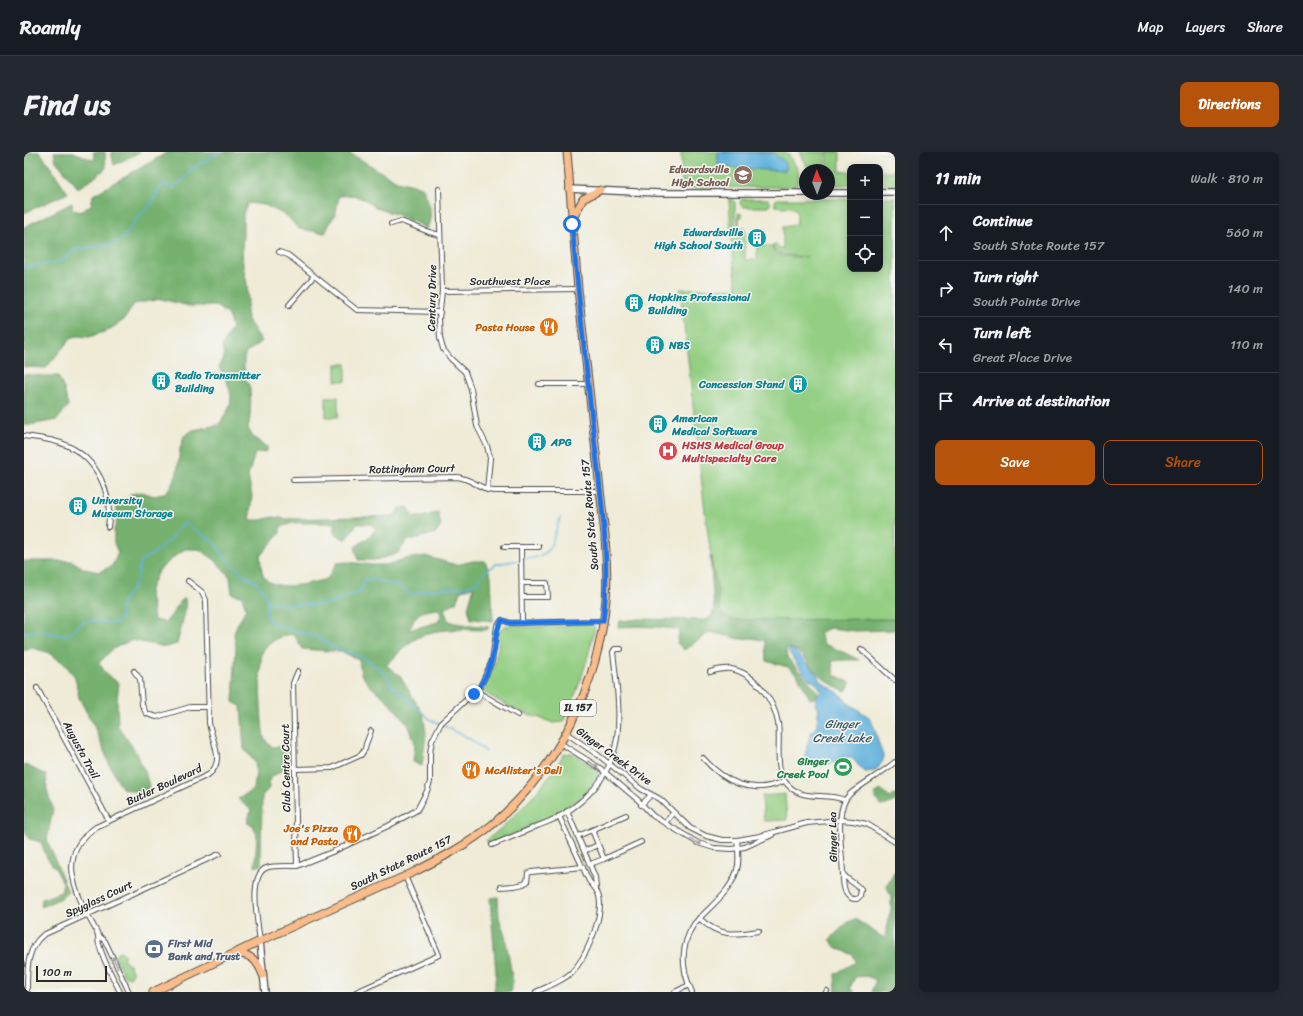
<!DOCTYPE html>
<meta charset="utf-8">
<style>
body{margin:0;font-family:Sriracha,sans-serif;background:#242831;color:#f1f3f6}
.controls{position:absolute;right:12px;top:12px;display:grid;overflow:hidden;border-radius:8px;box-shadow:0 2px 10px #0003}
.controls button{width:36px;height:36px;display:grid;place-items:center;padding:0;border:0;border-bottom:1px solid #363941;background:#171b24;color:#f1f3f6;font:20px sans-serif}
.compass{position:absolute;left:775px;top:12px;width:36px;height:36px;border-radius:50%;background:#171b24;box-shadow:0 2px 10px #0003;rotate:359deg}
.scale{position:absolute;left:12px;bottom:10px;width:71px;box-sizing:border-box;padding-left:4px;border:2px solid #2b2b2b;border-top:0;font-size:11px;line-height:14px;white-space:nowrap;color:#2b2b2b;-webkit-text-stroke:3px #f6f6f2;paint-order:stroke}
.stop{position:absolute;width:12px;height:12px;margin:-9px;border:3px solid #1a73e8;border-radius:50%;background:#fff}
.stop.end{background:#1a73e8;border-color:#fff;box-shadow:0 1px 4px #0008}
.list{margin:0;padding:0;list-style:none}
h2{display:flex;justify-content:space-between;align-items:center;height:52px;margin:0;padding:0 16px;font-size:17px}
h2 small{font-size:13px;font-weight:400;color:#9ea1a6}
.list li{display:grid;grid-template-columns:26px 1fr auto;gap:12px;align-items:center;box-sizing:border-box;height:56px;padding:0 16px;border-top:1px solid #363941}
.list b{display:block;font-size:15px;white-space:nowrap}
.list p{margin:0;font-size:13px;white-space:nowrap;color:#9ea1a6}
.list em{font-size:13px;font-style:normal;color:#9ea1a6}
.actions{display:flex;gap:8px;padding:12px 16px}
.actions a{flex:1;padding:9px 0;border:1px solid #b45309;border-radius:8px;text-align:center;font-size:14px;color:#b45309}
.actions .main{background:#b45309;color:#fff}
.icon{flex:none;width:22px;height:22px;fill:none;stroke:currentColor;stroke-width:2;stroke-linecap:round;stroke-linejoin:round}
.map{position:relative;flex:none;width:871px;height:840px;overflow:hidden;border-radius:8px}
header{display:flex;align-items:center;gap:24px;box-sizing:border-box;height:56px;padding:0 20px;background:#171b24;border-bottom:1px solid #363941}
header strong{font-size:19px}
nav{display:flex;gap:22px;margin-inline-start:auto;font-size:14px}
.intro{display:flex;align-items:center;justify-content:space-between;box-sizing:border-box;height:96px;padding:0 24px}
h1{margin:0;font-size:28px}
.button{padding:10px 18px;border-radius:8px;background:#b45309;color:#fff;font-size:14px;font-weight:700}
main{display:flex;gap:24px;padding:0 24px}
aside{flex:1;background:#171b24;border-radius:8px;box-shadow:0 2px 10px #0003}
.map>svg:first-child{display:block}
</style>
<header>
<strong>Roamly</strong>
<nav><a>Map</a><a>Layers</a><a>Share</a></nav>
</header>
<div class="intro"><h1>Find us</h1><a class="button">Directions</a></div>
<main>
<div class="map">
<svg width="871" height="840" viewBox="0 0 871 840">
<rect width="100%" height="100%" fill="#f6f6f2"/>
<filter id="ink" filterUnits="userSpaceOnUse"><feTurbulence type="fractalNoise" baseFrequency=".025" numOctaves="2"/><feDisplacementMap in="SourceGraphic" scale="8" xChannelSelector="R" yChannelSelector="G"/><feConvolveMatrix kernelMatrix="1 2 1 2 8 2 1 2 1" color-interpolation-filters="sRGB"/></filter>
<filter id="wash" filterUnits="userSpaceOnUse"><feTurbulence type="fractalNoise" baseFrequency=".012" numOctaves="4" result="noise"/><feDisplacementMap in="SourceGraphic" scale="16" xChannelSelector="R" yChannelSelector="G"/><feGaussianBlur stdDeviation="0.9" result="paint"/><feColorMatrix in="noise" values="0 0 0 0 0 0 0 0 0 0 0 0 0 0 0 0 0 1.4 0 .05"/><feComposite in="paint" operator="in"/></filter>
<g filter="url(#wash)">
<rect width="100%" height="100%" fill="#efebd7"/>
<g fill="#93ce82" stroke="#5f7c56">
<path d="M657 0H762C769 7 784 31 768 35L658 36Z"/>
<polygon points="776,0 801,0 802,18 785,18"/>
<polygon points="803,0 816,0 816,19 826,20 826,33 805,33"/>
<polygon points="871,19 871,35 856,34 856,20"/>
<path d="M856 46H871V468L696 469 681 360 656 137 713 136 707 87 705 47H709L711 51V81H714V61L718 62V65L715 66V76H721V108H733V94H748L750 100 759 105H783L759 103 750 98 749 93H753L754 96H759V75L772 73C772 67 775 62 770 56L751 54V49L753 47H826V117H856Z"/>
<polygon points="717,47 744,47 746,49 746,53 744,55 720,55 716,52"/>
<rect x="312" y="212" width="10" height="17"/>
<rect x="302" y="245" width="12" height="20"/>
<path d="M544 472H567L571 475C564 508 554 540 539 570L529 571 513 565 493 559 461 541V533L470 513 474 496 475 480 478 476 480 474 490 473 501 475 539 474Z"/>
<path d="M548 601 574 618 576 622C570 631 565 639 557 646 534 666 494 679 466 692L462 689C492 664 520 636 540 602Z"/>
<polygon points="761,642 763,668 740,669 738,644"/>
<polygon points="96,799 99,801 101,803 99,808 102,809 104,813 105,812 108,819 108,823 106,825 100,824 91,805 93,801"/>
</g>
<g fill="#76b170" stroke="#506e4e" fill-rule="evenodd">
<polygon points="0,0 16,0 44,41 0,61"/>
<polygon points="30,0 49,0 68,8 71,7 69,0 81,0 82,16 70,26 54,36 32,9"/>
<polygon points="87,0 116,0 90,13"/>
<path d="M144 0H324L373 29 398 35C405 48 410 63 403 76L374 63 352 56 342 48 329 43 315 44 312 60 301 81 275 77 263 64 241 53 224 51 219 62V83L218 97 219 114 223 132 224 149 222 162 225 170 238 189C233 195 224 197 221 203 219 209 220 218 221 224 222 229 225 232 226 236 227 249 227 263 224 276L229 285 244 296 241 300 231 301 224 324 228 344 226 360 227 368H237L249 365 263 367 370 364 375 357 384 355 389 365H399L414 360 417 374 412 381 383 389 375 400 370 403 350 408H334L331 395 346 384 352 377 347 372H333L321 388 310 381 312 371H269L256 375V381L236 404C237 410 237 421 240 425 252 441 287 431 303 427L313 411 323 410 348 413H363L380 407 401 404 432 413 449 409H461L467 424 469 469 447 467 444 456 450 435 437 438 432 450 420 457 424 468 430 471 465 475 463 478C439 478 410 474 390 488 385 491 379 495 375 500 371 505 368 509 362 513L376 524 399 562 402 581 398 614 389 610 391 591 384 572 362 547 345 533 337 522 335 508 317 499H303L278 497 270 482C258 483 247 488 239 499 234 508 237 573 240 585 241 589 245 592 248 595L261 594 264 604 261 616 246 626 245 636 238 644 237 713 231 715 233 683 229 673 223 671 227 658 214 647 230 637 232 620 231 610 220 597 217 554 209 550 212 494 210 482 213 473 222 457 218 444 208 442 206 425 191 408 175 397H161L150 405 134 419 125 440 128 452 130 468 141 470C152 461 149 454 161 446L162 456 153 492 141 495 107 488 89 497 75 511 83 523 95 531 93 548 94 574 111 599 121 620 126 637 120 642 98 636 87 616 70 574 55 546 51 525 40 511 23 500 8 496 0 499V409H48L61 417 75 420 88 414 94 401 90 391V378L94 365 92 351 102 349 107 342 118 340 130 344 140 342 147 334 153 321 156 297 160 284 169 278 194 273C213 249 209 241 195 215L200 206 198 194 208 175 204 163 192 154H165L137 147 110 152 100 168 83 179 65 185 54 184 46 187 22 216 0 215V75L48 51V57L56 60 67 53 69 43ZM415 457 417 464 414 470 385 478C392 460 396 459 415 457Z"/>
<polygon points="0,222 18,224 34,224 40,237 44,254 33,268 0,274"/>
<path d="M686 404 693 435 696 459 702 465 710 468 871 467V478L831 479 806 476 795 481 800 492 817 499 835 508H822L808 509 810 523 827 531 822 539C811 535 802 529 793 521 784 512 776 495 762 496L763 505 774 518 794 539 791 546 786 547 774 524 764 515 742 509 741 489 728 486 716 487 686 480 660 498 653 491 656 478C635 474 614 474 594 475L596 469 615 467 682 468 688 464 690 456Z"/>
<polygon points="0,612 22,623 23,638 29,657 23,688 44,740 37,746 17,755 18,747 37,740 39,731 31,716 23,706 17,690 5,687 0,677"/>
<polygon points="857,638 866,646 871,642 871,649 862,653 856,654 850,642"/>
<polygon points="871,719 871,840 847,840 852,828 842,824 831,825 826,836 830,840 812,840 811,822 832,810 829,803 811,795 806,787 824,770 831,767 860,786 863,780 864,767 867,758 867,746 863,734"/>
<polygon points="474,745 475,766 481,784 489,829 487,840 470,840 472,821 466,746"/>
</g>
<g fill="#62b2dd" stroke="#466e84">
<polygon points="694,0 749,1 759,8 763,16 761,19 694,15"/>
<path d="M766 497 771 499 788 516 799 531 816 542 824 551 845 565 851 577 855 593 859 603V609L851 619 841 620C835 617 832 607 825 605 817 603 812 611 805 612 800 613 788 613 783 611L781 604 783 594 788 579 792 576 795 555 792 554 791 551 794 542 797 541C796 533 792 531 785 527 780 524 767 504 764 498Z"/>
</g>
<g fill="none" stroke-linecap="round" stroke-linejoin="round">
<g stroke="#62b2dd" stroke-width="1.5">
<polyline points="0,116 13,113 34,110 41,107 50,98 87,92 95,89 99,86 107,77 112,67 126,53 139,32 141,32 150,36 159,27 167,17 196,0"/>
<polyline points="243,450 260,452 301,453 312,450 325,443 334,441 338,437 340,428 349,427 360,431 375,434 386,442 389,442 402,438 442,435 453,430 463,418 473,412 513,405 521,401 527,393 536,366"/>
<path d="M0 481C14 476 25 482 40 483 50 483 52 473 60 470 71 466 82 472 93 471L97 467V451L109 436 113 426 116 411 121 406 133 399 147 387 158 372H163L191 391 201 406 220 423 233 431 240 439 243 450 242 463 248 472 295 486 312 497 333 503 341 507 355 516 363 524 368 534 407 568 416 572 446 587 462 600"/>
</g>
</g>
</g>
<g filter="url(#ink)">
<g fill="none" stroke-linecap="round" stroke-linejoin="round">
<g stroke="#484845" stroke-width="6">
<g id="minor">
<polyline points="415,37 418,139 415,167 416,186 419,197 427,207 441,220 447,237 453,274 463,294 466,306 463,338"/>
<polyline points="367,72 377,69 405,80 416,83"/>
<polyline points="255,100 264,103 333,158 416,160"/>
<polyline points="418,139 554,137"/>
<polyline points="265,153 290,124"/>
<polyline points="515,232 564,232"/>
<path d="M0 284C14 286 29 287 42 293 74 307 89 342 84 375"/>
<path d="M269 328 433 325C448 327 455 336 469 339H576"/>
<polyline points="480,395 497,395"/>
<polyline points="498,431 523,431 524,445 498,445"/>
<polyline points="498,471 497,395 515,395"/>
<polyline points="837,497 871,528"/>
<polyline points="110,519 116,527 118,553 122,561 126,563 133,565 166,555 185,555"/>
<path d="M686 520C693 518 699 516 707 517 731 521 750 548 754 571 757 588 750 617 762 631 779 651 799 639 821 648"/>
<polyline points="13,536 85,669"/>
<polyline points="452,539 494,563"/>
<polyline points="542,581 574,603 617,637 636,647 666,676 682,684 698,688 713,688 736,684 783,671 816,668 829,669 843,672 871,690"/>
<polyline points="536,591 576,616 614,648 629,664 674,691 690,696 708,697 721,695 748,683"/>
<path d="M679 606C700 630 728 644 760 629"/>
<polyline points="271,617 308,616 337,603 341,597 342,592 347,579"/>
<polyline points="617,653 627,643"/>
<polyline points="543,659 571,725 572,736"/>
<polyline points="641,671 649,661"/>
<polyline points="568,678 602,663"/>
<polyline points="554,684 568,678 580,707 566,712"/>
<path d="M468 693C483 687 498 681 513 674 521 671 530 668 538 663 606 621 597 569 589 500L591 497H597"/>
<polyline points="560,699 574,693"/>
<polyline points="580,707 617,690"/>
<polyline points="273,714 308,700 364,674 393,658 403,639 406,630 406,601 408,589 417,571 456,535 468,509 473,474 478,468 486,471 579,469"/>
<path d="M819 722C824 729 832 731 837 738L836 744 833 747C822 748 820 738 819 728 820 705 808 658 826 642 839 631 857 622 871 610"/>
<path d="M477 735C485 734 496 735 503 730L504 721 507 720 559 715"/>
<path d="M675 766C695 785 710 783 735 779"/>
<polyline points="74,783 81,789 105,840"/>
<path d="M236 789C234 772 224 724 242 716 249 713 266 714 273 714L269 531 274 519"/>
<path d="M3 840C3 820 2 797 19 783L195 702"/>
<path d="M96 840C89 825 79 809 75 792 74 789 74 786 74 783 72 777 67 770 64 764 47 731 36 700 72 675L184 623C202 610 188 589 185 571L182 448 178 440 164 429"/>
<polyline points="332,840 415,803 381,724"/>
<path d="M512 840C524 834 537 830 547 821 562 807 580 764 575 744 573 737 569 734 565 729L535 664"/>
<polyline points="651,840 665,833"/>
<path d="M668 840C657 817 656 794 670 772 686 754 710 738 714 713 715 705 714 696 713 688"/>
<polyline points="802,840 803,839"/>
</g>
</g>
<g stroke="#484845" stroke-width="8">
<g id="tertiary">
<polyline points="545,37 634,41 781,41"/>
<polyline points="856,40 871,40"/>
<polyline points="805,41 826,41"/>
<polyline points="236,789 241,840"/>
</g>
</g>
<g stroke="#484845" stroke-width="9">
<g id="primary">
<polyline points="548,68 559,47 576,38"/>
<path d="M212 802C227 801 234 810 239 823"/>
<path d="M129 840 236 789 388 721C416 707 445 692 469 672 534 617 575 532 582 447 584 426 582 405 581 383L554 137 543 0"/>
</g>
</g>
<use href="#minor" stroke="#fff" stroke-width="4"/>
<use href="#tertiary" stroke="#fff" stroke-width="5.5"/>
<use href="#primary" stroke="#f9bc8a" stroke-width="7"/>
</g>
<defs><path id="oneway-shaft" d="M-6 0H5M1.5-3L5.5 0L1.5 3" fill="none" stroke-width="1.6" stroke-linecap="round" stroke-linejoin="round"/></defs>
<g stroke="#a0a0a0">
<use href="#oneway-shaft" transform="translate(569 612) rotate(32)"/>
<use href="#oneway-shaft" transform="translate(672 690) rotate(26)"/>
<use href="#oneway-shaft" transform="translate(91 810) rotate(-116)"/>
</g>
</g>
<g fill="none" stroke-linecap="round" stroke-linejoin="round" filter="url(#ink)">
<path stroke="#1a73e8" stroke-width="5" d="M450 542C460 530 467 514 470 499 472 488 471 478 478 468L486 471 579 469C587 408 577 347 570 285 562 214 554 143 548 72"/>
</g>
<defs>
<g id="school-disc" transform="scale(1)"><circle r="9.5" fill="#8d6e63" stroke="#f6f6f2"/><path d="M0-5L7-2L0 1L-7-2ZM-4 1L0 2.5L4 1V4Q0 6-4 4Z" fill="#fff"/></g>
<g id="building-disc" transform="scale(1)"><circle r="9.5" fill="#0f9aa8" stroke="#f6f6f2"/><path d="M-4-6H4V6H1V3H-1V6H-4ZM-2.5-4.3h1.7v1.8h-1.7ZM.8-4.3h1.7v1.8H.8ZM-2.5-1h1.7V.8h-1.7ZM.8-1h1.7V.8H.8Z" fill="#fff"/></g>
<g id="restaurant-disc" transform="scale(1)"><circle r="9.5" fill="#e8710a" stroke="#f6f6f2"/><path d="M-5-6h1v4h1v-4h1v4h1v-4h1v5L-1.5 .5V6h-2V.5L-5-1ZM5-6V6H3V1.5H1.5Q1.5-4 5-6Z" fill="#fff"/></g>
<g id="hospital-disc" transform="scale(1)"><circle r="9.5" fill="#e0444e" stroke="#f6f6f2"/><path d="M-5-5h3v3.5h4V-5h3V5h-3V1.5h-4V5h-3Z" fill="#fff"/></g>
<g id="stadium-disc" transform="scale(1)"><circle r="9.5" fill="#2e9e5b" stroke="#f6f6f2"/><path d="M0-5a6.5 5 0 1 0 0 10a6.5 5 0 1 0 0-10ZM-3.5-1.8h7v3.6h-7Z" fill="#fff"/></g>
<g id="bank-disc" transform="scale(1)"><circle r="9.5" fill="#5c6f8a" stroke="#f6f6f2"/><path d="M-6-4H6V4H-6ZM0-2.3a2.3 2.3 0 1 0 0 4.6a2.3 2.3 0 1 0 0-4.6Z" fill="#fff"/></g>
</defs>
<g fill-rule="evenodd">
<use href="#school-disc" x="719" y="23"/>
<use href="#building-disc" x="733" y="86"/>
<use href="#building-disc" x="610" y="151"/>
<use href="#restaurant-disc" x="525" y="175"/>
<use href="#building-disc" x="631" y="193"/>
<use href="#building-disc" x="137" y="229"/>
<use href="#building-disc" x="774" y="232"/>
<use href="#building-disc" x="634" y="272"/>
<use href="#building-disc" x="513" y="290"/>
<use href="#hospital-disc" x="644" y="299"/>
<use href="#building-disc" x="54" y="354"/>
<use href="#stadium-disc" x="819" y="615"/>
<use href="#restaurant-disc" x="447" y="618"/>
<use href="#restaurant-disc" x="328" y="682"/>
<use href="#bank-disc" x="130" y="797"/>
</g>
<g text-anchor="middle" dominant-baseline="central" stroke-width="3" stroke-linejoin="round" paint-order="stroke">
<rect fill="#f6f6f2" stroke="#686867" stroke-width="1" x="536" y="548" width="36" height="16" rx="3"/>
<g font-size="10" font-weight="bold" fill="#2b2b2b">
<text x="554" y="556">IL 157</text>
</g>
<g font-size="11" font-weight="bold" fill="#785e54" stroke="#f6f6f2" text-anchor="end">
<text x="705" y="17">Edwardsville<tspan x="705" dy="13">High School</tspan></text>
</g>
<g font-size="11" font-weight="bold" fill="#0d838f" stroke="#f6f6f2" text-anchor="start">
<text x="719" y="80" text-anchor="end">Edwardsville<tspan x="719" dy="13">High School South</tspan></text>
<text x="624" y="145">Hopkins Professional<tspan x="624" dy="13">Building</tspan></text>
<text x="645" y="193">NBS</text>
<text x="151" y="223">Radio Transmitter<tspan x="151" dy="13">Building</tspan></text>
<text x="760" y="232" text-anchor="end">Concession Stand</text>
<text x="648" y="266">American<tspan x="648" dy="13">Medical Software</tspan></text>
<text x="527" y="290">APG</text>
<text x="68" y="348">University<tspan x="68" dy="13">Museum Storage</tspan></text>
</g>
<g font-size="11" fill="#2b2b2b" stroke="#f6f6f2">
<text x="486" y="129">Southwest Place</text>
<text transform="translate(408 146) rotate(-89)">Century Drive</text>
<text transform="translate(388 317) rotate(-1)">Rottingham Court</text>
<text transform="translate(566 363) rotate(-95)">South State Route 157</text>
<text transform="translate(57 598) rotate(62)">Augusta Trail</text>
<text transform="translate(590 604) rotate(36)">Ginger Creek Drive</text>
<text transform="translate(262 616) rotate(-91)">Club Centre Court</text>
<text transform="translate(140 633) rotate(-25)">Butler Boulevard</text>
<text transform="translate(809 685) rotate(-91)">Ginger Lea</text>
<text transform="translate(377 711) rotate(-26)">South State Route 157</text>
<text transform="translate(75 747) rotate(-25)">Spyglass Court</text>
</g>
<g font-size="11" font-weight="bold" fill="#c56008" stroke="#f6f6f2" text-anchor="end">
<text x="511" y="175">Pasta House</text>
<text x="461" y="618" text-anchor="start">McAlister's Deli</text>
<text x="314" y="676">Joe's Pizza<tspan x="314" dy="13">and Pasta</tspan></text>
</g>
<g font-size="11" font-weight="bold" fill="#be3a42" stroke="#f6f6f2" text-anchor="start">
<text x="658" y="293">HSHS Medical Group<tspan x="658" dy="13">Multispecialty Care</tspan></text>
</g>
<g font-size="11" font-weight="bold" fill="#27864d" stroke="#f6f6f2" text-anchor="end">
<text x="805" y="609">Ginger<tspan x="805" dy="13">Creek Pool</tspan></text>
</g>
<g font-size="11" font-weight="bold" fill="#4e5e75" stroke="#f6f6f2" text-anchor="start">
<text x="144" y="791">First Mid<tspan x="144" dy="13">Bank and Trust</tspan></text>
</g>
<g font-size="12" font-style="italic" fill="#3e5a69" stroke="#f6f6f2">
<text x="818" y="572">Ginger<tspan x="818" dy="14">Creek Lake</tspan></text>
</g>
</g>
</svg>
<div class="controls">
<button>+</button>
<button>−</button>
<button><svg class="icon" aria-label="locate" viewBox="0 0 24 24"><circle cx="12" cy="12" r="6"/><path d="M12 2v4M12 18v4M2 12h4M18 12h4"/></svg></button>
</div>
<svg class="compass" viewBox="-18 -18 36 36"><path d="M0-13l5 13h-10z" fill="#e53935"/><path d="M0 13l5-13h-10z" fill="#9ea1a6"/></svg>
<div class="scale">100 m</div>
<div class="stop" style="left:548px;top:72px"></div>
<div class="stop end" style="left:450px;top:542px"></div>
</div>
<aside>
<h2>11 min<small>Walk · 810 m</small></h2>
<ul class="list">
<li><svg class="icon" aria-label="ahead" viewBox="0 0 24 24"><path d="M12 20V5M6 11l6-6 6 6"/></svg><div><b>Continue</b><p>South State Route 157</p></div><em>560 m</em></li>
<li><svg class="icon" aria-label="right" viewBox="0 0 24 24"><path d="M7 20v-9h11M14 6l5 5-5 5"/></svg><div><b>Turn right</b><p>South Pointe Drive</p></div><em>140 m</em></li>
<li><svg class="icon" aria-label="left" viewBox="0 0 24 24"><path d="M17 20v-9H6M10 6l-5 5 5 5"/></svg><div><b>Turn left</b><p>Great Place Drive</p></div><em>110 m</em></li>
<li><svg class="icon" aria-label="arrive" viewBox="0 0 24 24"><path d="M6 21V4h12l-3 4 3 4H6"/></svg><div><b>Arrive at destination</b></div></li>
</ul>
<div class="actions"><a class="main">Save</a><a>Share</a></div>
</aside>
</main>
